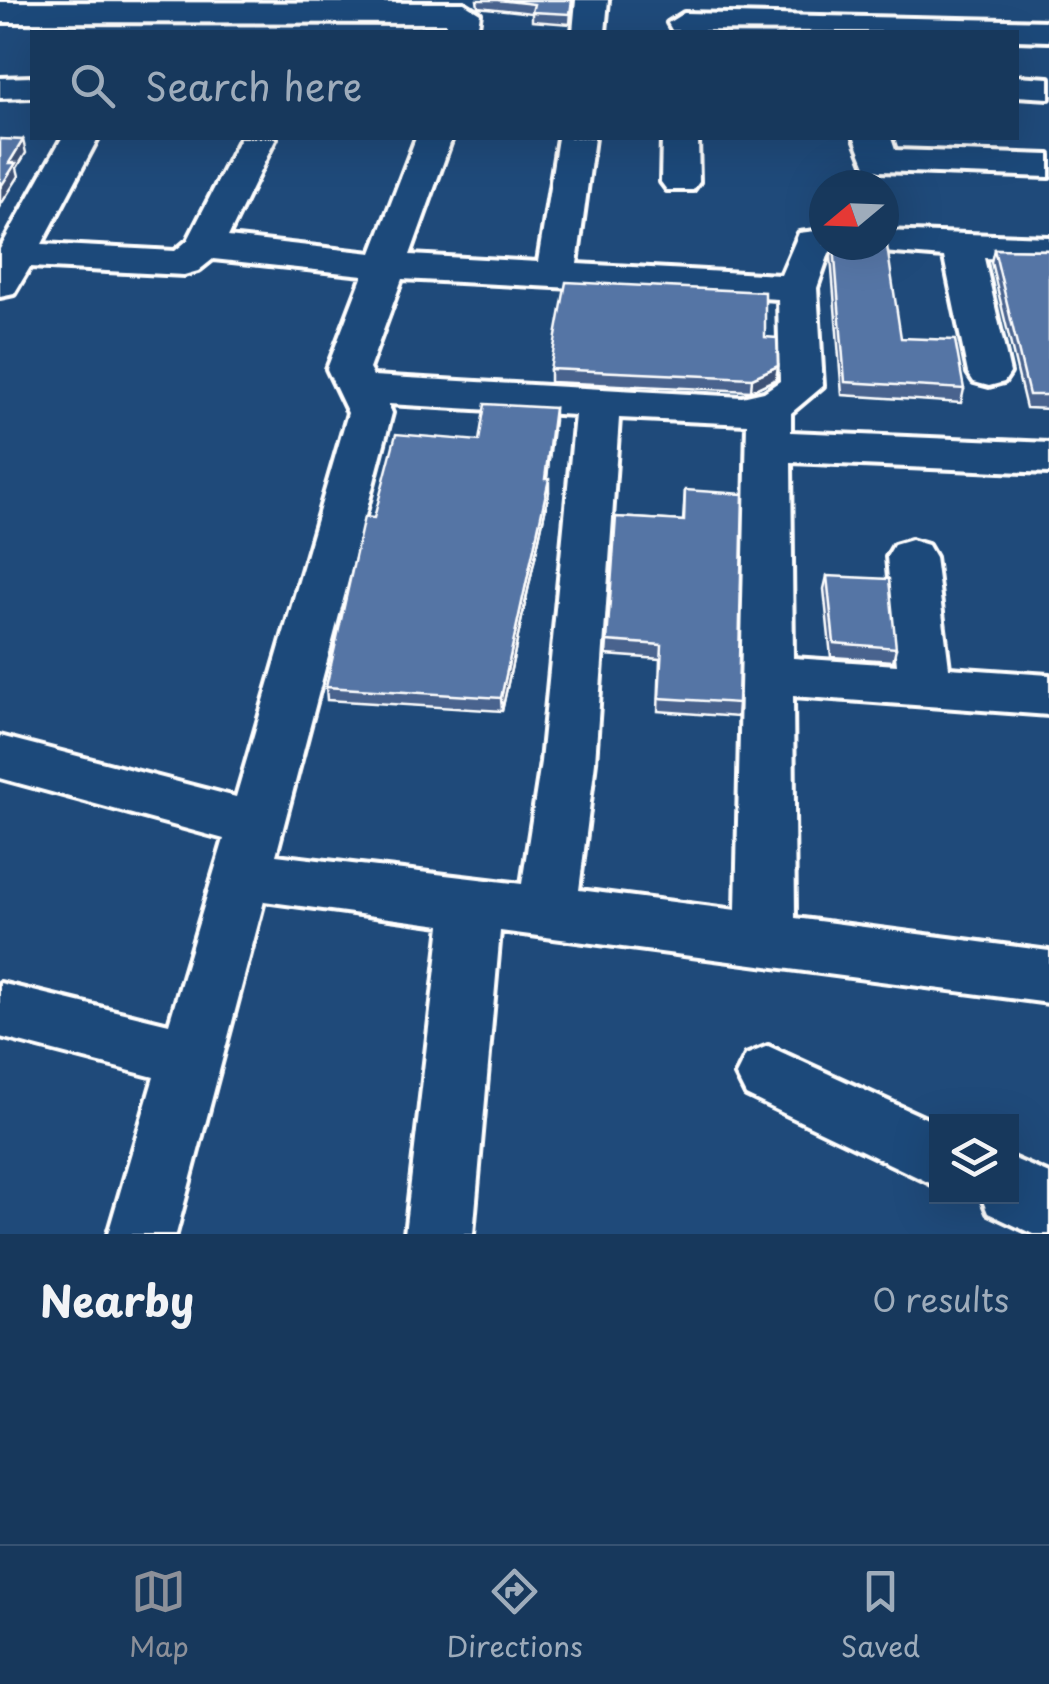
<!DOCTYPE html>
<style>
body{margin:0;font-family:"Playpen Sans",sans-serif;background:#244365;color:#f1f3f6}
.controls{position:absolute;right:30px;bottom:30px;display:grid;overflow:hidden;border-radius:0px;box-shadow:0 10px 40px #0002}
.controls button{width:90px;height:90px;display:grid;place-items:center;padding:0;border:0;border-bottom:2px solid #365272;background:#17385c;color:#f1f3f6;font:50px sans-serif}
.compass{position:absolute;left:809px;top:170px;width:90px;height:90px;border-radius:50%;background:#17385c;box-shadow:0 10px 40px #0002;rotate:251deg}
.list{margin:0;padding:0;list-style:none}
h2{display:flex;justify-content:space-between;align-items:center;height:130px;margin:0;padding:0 40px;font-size:42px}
h2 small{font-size:32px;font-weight:400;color:#9eacbb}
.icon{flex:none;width:55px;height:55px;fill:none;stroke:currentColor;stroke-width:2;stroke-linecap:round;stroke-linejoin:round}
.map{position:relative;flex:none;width:1049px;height:1234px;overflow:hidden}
.search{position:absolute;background:#17385c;box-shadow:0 10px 40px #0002;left:30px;right:30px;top:30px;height:110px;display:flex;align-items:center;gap:25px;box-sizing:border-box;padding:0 35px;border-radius:0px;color:#9eacbb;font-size:38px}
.sheet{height:310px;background:#17385c}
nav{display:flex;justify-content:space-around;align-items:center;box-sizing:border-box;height:140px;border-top:2px solid #365272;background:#17385c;font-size:28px;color:#9eacbb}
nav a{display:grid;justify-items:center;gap:5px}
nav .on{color:#8c9099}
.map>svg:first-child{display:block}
</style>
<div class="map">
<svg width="1049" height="1234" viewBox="0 0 1049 1234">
<rect width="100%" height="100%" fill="#1f4a7a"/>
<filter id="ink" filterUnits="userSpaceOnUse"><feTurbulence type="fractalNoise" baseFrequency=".01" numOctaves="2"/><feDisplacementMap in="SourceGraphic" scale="20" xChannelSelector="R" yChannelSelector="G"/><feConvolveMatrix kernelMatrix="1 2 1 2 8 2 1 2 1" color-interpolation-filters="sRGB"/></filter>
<g filter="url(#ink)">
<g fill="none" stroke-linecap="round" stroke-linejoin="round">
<g stroke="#fff" stroke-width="8">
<g id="minor">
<polygon points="576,0 608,0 605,32 573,32"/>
<polygon points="0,2 464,3 480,13 477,32 445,32 446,23 0,22"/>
<polygon points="684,13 1049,21 1049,41 1016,40 1016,32 672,30 668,23"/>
<polygon points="1016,76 1049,78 1049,98 1016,96"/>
<polygon points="32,77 32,97 0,98 0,78"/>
<path d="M62 138H98L42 244 175 251 188 240 240 138H276L228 237 372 253 416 138H452L410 255 538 262 558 138H594L577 264 781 275 799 233 824 230V245H841L829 253 817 288 823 386 791 413V432L1049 443V473L791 462 793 658 897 665 887 557 894 545 911 540 928 545 935 557 949 668 1049 675V715L793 696 795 918 1049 951V1003L500 931 473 1234H405L441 925 264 901 176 1234H108L154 1077 0 1037V983L169 1024 224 839 0 778V736L236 797 348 413 327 369 363 275 213 259 198 271 184 275 30 267 14 294 0 297V249ZM402 279 778 299 780 381 764 392 742 397 373 376 369 369ZM388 404 575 415 541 762 522 884 276 855 392 413ZM619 418 747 424 736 910 579 890 595 762Z"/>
<polygon points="662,138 698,138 699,182 693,190 667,190 661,182"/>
<polygon points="855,138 891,138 895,150 1049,155 1049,177 880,171 867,168"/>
<polygon points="884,231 1049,237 1049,261 984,258 1010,373 1004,382 989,386 974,382 968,373 944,257 870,251 866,245 884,245"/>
<polygon points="768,1046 936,1123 936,1186 746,1095 736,1075 746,1055"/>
<polygon points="1012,1158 1049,1174 1049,1234 1033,1234 988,1213 981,1196 1012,1196"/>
</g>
</g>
<use href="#minor" fill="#1f4a7a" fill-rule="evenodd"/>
</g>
<g fill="#49648e" stroke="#fff" stroke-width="2.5">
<polygon points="477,0 572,0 570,24 532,21 532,13 478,7"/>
<polygon points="833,245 901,338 964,389 961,403 842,395 831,257"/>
<polygon points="994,249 1049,250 1049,409 1026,408 991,262"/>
<polygon points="765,337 778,366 776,379 751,391 550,382 550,369"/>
<polygon points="554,408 547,479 549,492 502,711 327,700 326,687 374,518 479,441"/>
<polygon points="685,490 738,703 737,717 658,711 660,659 606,655 616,517 683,521"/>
<polygon points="827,576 896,648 893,661 831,657 824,589"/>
</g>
<g fill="#3c5174" stroke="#fff" stroke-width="2.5">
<polygon points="23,140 26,153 17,168 19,176 0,206 0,188 9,163"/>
<polygon points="778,366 776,379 751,391 752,378"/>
<polygon points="554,408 554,421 545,492 545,479"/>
<polygon points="549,479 549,492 502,711 501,698"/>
</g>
<g fill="#5574a5" stroke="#fff" stroke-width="2.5">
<polygon points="498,0 572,0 570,14 532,12 534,4"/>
<polygon points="0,139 23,140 9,163 16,163 0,188"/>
<polygon points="834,245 887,246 901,338 955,340 964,389 845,382"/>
<polygon points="994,249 1049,250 1049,395 1029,395"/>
<polygon points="566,282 765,292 765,337 777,338 778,366 752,378 550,369"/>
<polygon points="485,404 554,408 545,479 549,479 501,698 326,687 364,517 374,518 396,434 479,441"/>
<polygon points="685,490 743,494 738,703 659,698 662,645 607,641 616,517 684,521"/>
<polygon points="827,576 889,579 896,648 834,643"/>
</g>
</g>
</svg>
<div class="controls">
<button><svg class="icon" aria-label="layers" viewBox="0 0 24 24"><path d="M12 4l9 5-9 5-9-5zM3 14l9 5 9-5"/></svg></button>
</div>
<svg class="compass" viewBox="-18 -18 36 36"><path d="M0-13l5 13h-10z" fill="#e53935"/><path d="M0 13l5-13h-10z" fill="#9eacbb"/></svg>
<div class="search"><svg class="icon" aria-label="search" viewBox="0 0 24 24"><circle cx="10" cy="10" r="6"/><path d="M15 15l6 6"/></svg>Search here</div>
</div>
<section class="sheet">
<h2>Nearby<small>0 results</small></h2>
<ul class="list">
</ul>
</section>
<nav>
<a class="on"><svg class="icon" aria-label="map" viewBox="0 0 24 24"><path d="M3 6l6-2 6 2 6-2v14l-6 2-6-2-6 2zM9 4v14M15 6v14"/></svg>Map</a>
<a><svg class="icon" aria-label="directions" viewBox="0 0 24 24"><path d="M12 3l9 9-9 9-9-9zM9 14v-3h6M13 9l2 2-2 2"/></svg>Directions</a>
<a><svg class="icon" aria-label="saved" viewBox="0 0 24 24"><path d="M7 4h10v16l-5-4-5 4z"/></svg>Saved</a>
</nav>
